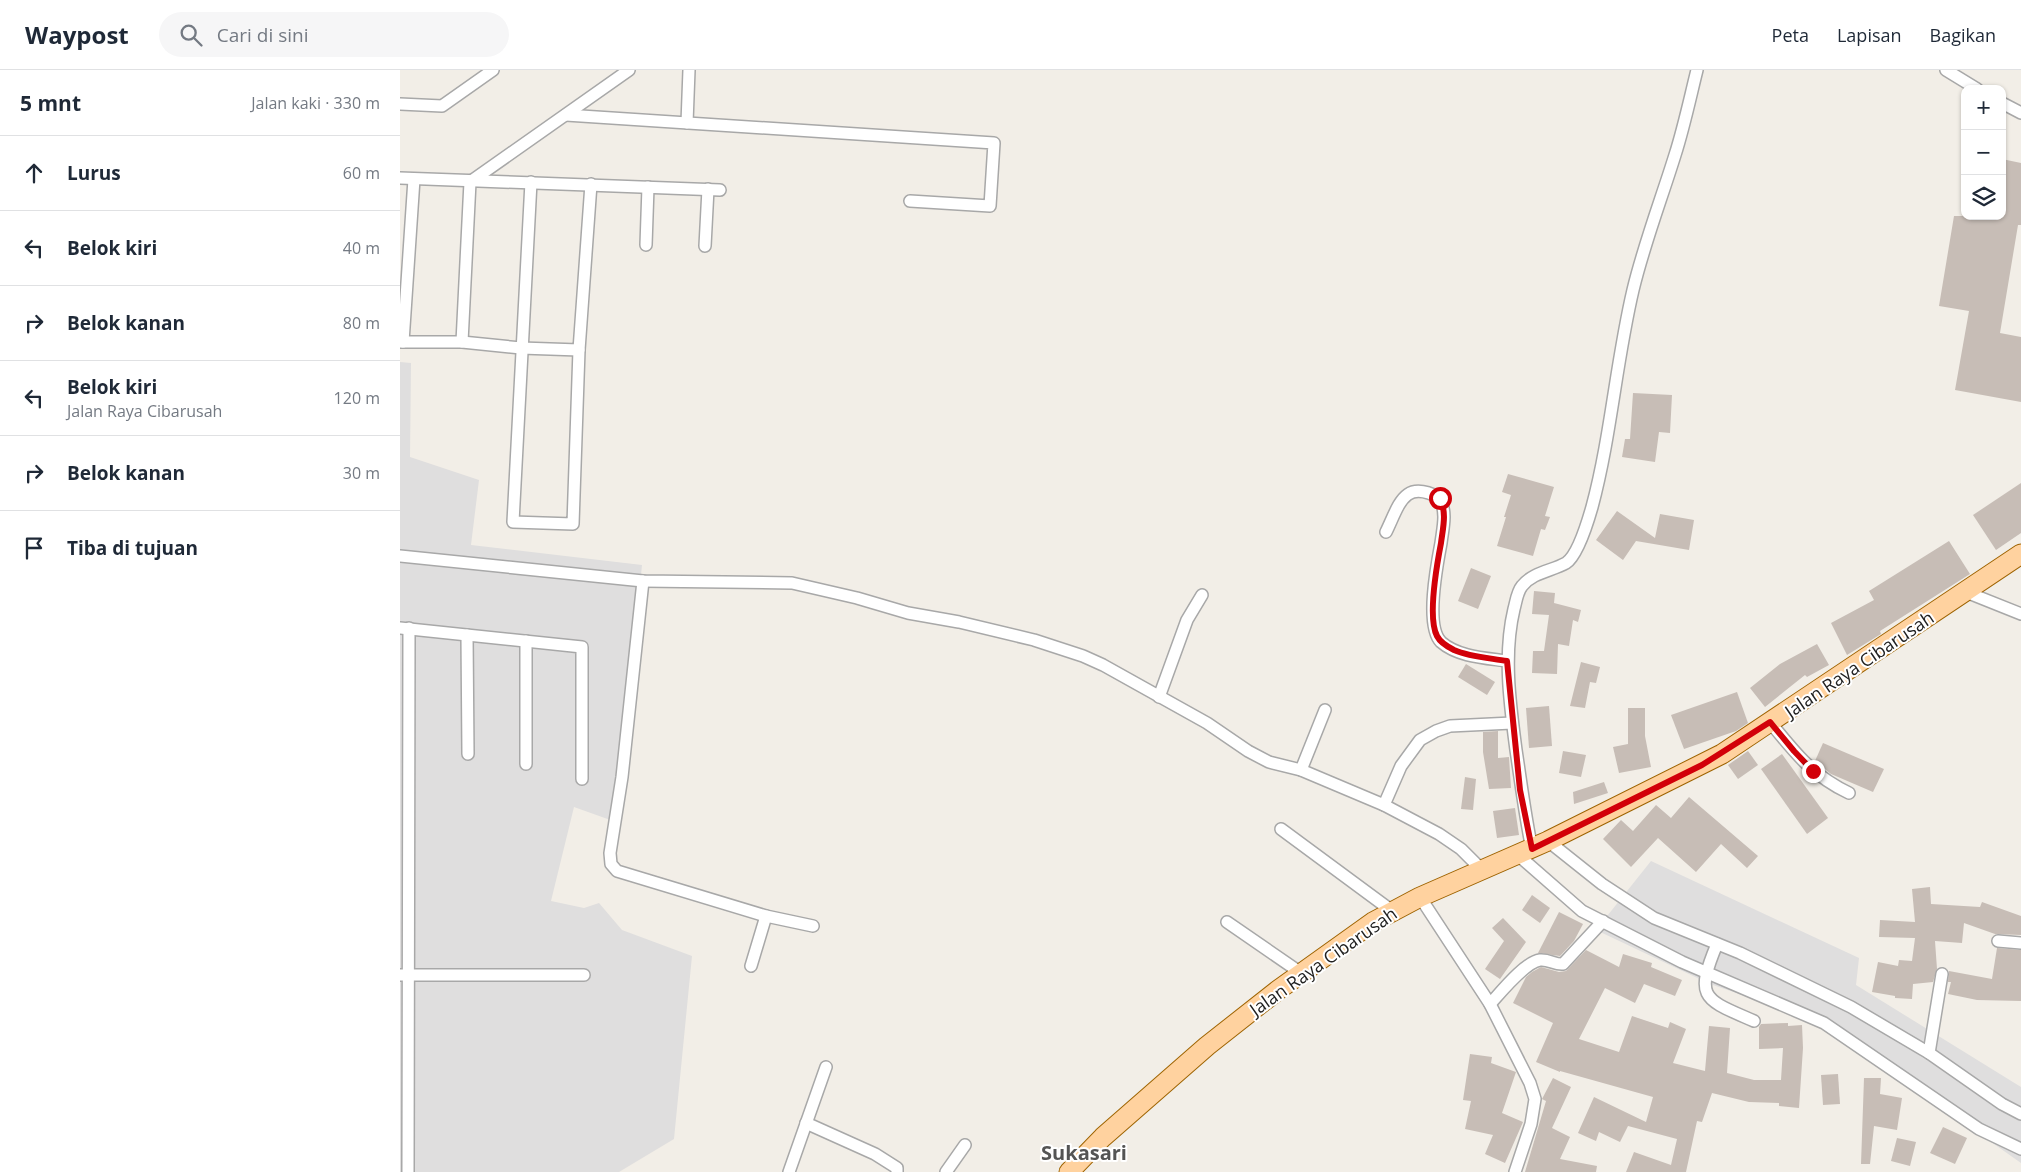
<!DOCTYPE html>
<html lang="id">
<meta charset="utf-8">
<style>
body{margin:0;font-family:"Open Sans",sans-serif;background:#f6f6f7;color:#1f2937}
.controls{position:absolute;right:15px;top:15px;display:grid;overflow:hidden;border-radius:10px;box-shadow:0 1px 4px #0004}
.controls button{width:45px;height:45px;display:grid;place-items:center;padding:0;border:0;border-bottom:1px solid #e0e1e3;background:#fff;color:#1f2937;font:25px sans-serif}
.stop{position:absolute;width:15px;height:15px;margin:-11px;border:4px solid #d20009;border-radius:50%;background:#fff}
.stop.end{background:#d20009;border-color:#fff;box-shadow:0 1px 5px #0008}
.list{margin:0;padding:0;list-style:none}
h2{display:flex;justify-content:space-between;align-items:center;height:65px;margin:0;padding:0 20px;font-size:21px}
h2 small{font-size:16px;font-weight:400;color:#747a83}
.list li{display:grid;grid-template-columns:32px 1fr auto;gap:15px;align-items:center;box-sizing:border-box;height:75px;padding:0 20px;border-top:1px solid #e0e1e3}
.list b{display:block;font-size:19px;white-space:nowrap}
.list p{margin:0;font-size:16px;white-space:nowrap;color:#747a83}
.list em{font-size:16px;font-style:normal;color:#747a83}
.icon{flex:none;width:28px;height:28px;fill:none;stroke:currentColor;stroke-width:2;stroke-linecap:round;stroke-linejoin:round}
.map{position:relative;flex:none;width:1621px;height:1102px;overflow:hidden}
header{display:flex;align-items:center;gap:30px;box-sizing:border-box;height:70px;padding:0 25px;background:#fff;border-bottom:1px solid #e0e1e3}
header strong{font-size:24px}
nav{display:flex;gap:28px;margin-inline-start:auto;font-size:18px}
.search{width:350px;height:45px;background:#f6f6f7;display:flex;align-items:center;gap:12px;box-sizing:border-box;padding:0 18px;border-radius:28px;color:#747a83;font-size:19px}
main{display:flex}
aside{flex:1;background:#fff}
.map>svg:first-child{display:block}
</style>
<header>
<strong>Waypost</strong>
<div class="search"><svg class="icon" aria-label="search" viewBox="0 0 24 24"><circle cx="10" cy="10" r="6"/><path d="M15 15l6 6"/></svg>Cari di sini</div>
<nav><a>Peta</a><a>Lapisan</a><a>Bagikan</a></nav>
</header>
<main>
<aside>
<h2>5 mnt<small>Jalan kaki · 330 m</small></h2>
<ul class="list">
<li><svg class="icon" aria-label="ahead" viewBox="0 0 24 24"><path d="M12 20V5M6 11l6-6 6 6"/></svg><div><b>Lurus</b></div><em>60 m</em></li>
<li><svg class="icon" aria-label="left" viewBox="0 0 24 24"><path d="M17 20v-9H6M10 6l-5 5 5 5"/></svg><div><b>Belok kiri</b></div><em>40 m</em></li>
<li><svg class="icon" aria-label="right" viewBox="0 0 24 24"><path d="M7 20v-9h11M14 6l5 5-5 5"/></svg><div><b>Belok kanan</b></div><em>80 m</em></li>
<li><svg class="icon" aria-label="left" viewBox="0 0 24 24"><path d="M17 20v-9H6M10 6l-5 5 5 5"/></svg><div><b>Belok kiri</b><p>Jalan Raya Cibarusah</p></div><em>120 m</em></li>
<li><svg class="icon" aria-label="right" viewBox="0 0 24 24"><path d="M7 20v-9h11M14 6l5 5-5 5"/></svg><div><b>Belok kanan</b></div><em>30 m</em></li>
<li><svg class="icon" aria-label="arrive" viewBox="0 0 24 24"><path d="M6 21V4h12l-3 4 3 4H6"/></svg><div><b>Tiba di tujuan</b></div></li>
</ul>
</aside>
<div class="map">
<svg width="1621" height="1102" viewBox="0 0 1621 1102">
<rect width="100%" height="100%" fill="#f2eee7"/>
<g fill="#dfdede">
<polygon points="0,292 11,293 10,387 79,410 71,475 242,495 216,752 174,737 151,831 184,838 199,833 222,860 292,886 274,1069 219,1102 0,1102"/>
<polygon points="1251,791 1459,888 1456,915 1621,1017 1621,1093 1419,951 1310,914 1196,860"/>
</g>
<g fill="#c7bdb6">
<polygon points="1602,89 1621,93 1621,155 1618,155 1600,263 1621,267 1621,332 1555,320 1569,241 1539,236 1554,146 1602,146"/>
<polygon points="1233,323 1272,325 1270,363 1259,362 1255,392 1222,387 1225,369 1230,369"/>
<polygon points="1108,404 1154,417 1145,446 1150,447 1145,460 1141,459 1133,486 1097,476 1106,447 1104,447 1111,425 1102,422"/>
<polygon points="1621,413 1621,463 1596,480 1573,445"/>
<polygon points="1217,441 1255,468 1260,444 1294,450 1289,480 1236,471 1223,490 1196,470"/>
<polygon points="1549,471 1570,504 1480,561 1481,564 1447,585 1431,553 1474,530 1469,521"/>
<polygon points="1071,498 1091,506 1078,539 1058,531"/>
<polygon points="1134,521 1155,523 1154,533 1181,540 1178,552 1173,550 1169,576 1158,574 1157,604 1132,603 1133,581 1144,581 1149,545 1132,544"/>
<polygon points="1417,574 1429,595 1407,607 1405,605 1365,637 1350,618 1380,594"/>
<polygon points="1181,592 1200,597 1196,613 1190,612 1185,638 1170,636"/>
<polygon points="1066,594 1095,612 1087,625 1058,607"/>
<polygon points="1337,622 1348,653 1336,661 1284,679 1271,645"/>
<polygon points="1149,636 1152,676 1129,678 1126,638"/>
<polygon points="1228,638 1245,638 1245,666 1251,697 1219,703 1213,677 1228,674"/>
<polygon points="1098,661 1098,688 1109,687 1111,718 1089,719 1083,682 1083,662"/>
<polygon points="1423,673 1484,699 1473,722 1431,704 1415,691"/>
<polygon points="1163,681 1186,685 1181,707 1159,703"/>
<polygon points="1348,681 1358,695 1338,709 1328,695"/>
<polygon points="1382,684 1428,748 1407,764 1361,699"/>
<polygon points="1065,707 1076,709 1073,740 1061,739"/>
<polygon points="1204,712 1208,723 1174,734 1173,722"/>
<polygon points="1289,727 1358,786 1347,798 1321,774 1296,802 1258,768 1231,797 1203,769 1221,750 1233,761 1256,735 1271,748"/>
<polygon points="1115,738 1119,765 1097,768 1093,741"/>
<polygon points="1530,817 1531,834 1580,837 1582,832 1621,846 1621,865 1595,864 1564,853 1562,873 1535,871 1537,899 1533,912 1513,914 1512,929 1495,928 1495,926 1472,922 1478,892 1498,896 1499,890 1512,891 1515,868 1479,867 1480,850 1515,852 1512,819"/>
<polygon points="1132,825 1150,838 1140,853 1122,840"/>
<polygon points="1159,842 1183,854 1174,871 1160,886 1138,883"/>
<polygon points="1103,848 1126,872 1100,909 1085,899 1104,871 1092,858"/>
<polygon points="1597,878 1621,880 1621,931 1577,930 1548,924 1551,912 1548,912 1549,901 1592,909"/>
<polygon points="1186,880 1219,897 1223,884 1252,893 1251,897 1282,910 1275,926 1244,914 1235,933 1205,918 1179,969 1219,982 1232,946 1268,958 1270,952 1286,959 1273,993 1305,1001 1309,956 1330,958 1327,1003 1354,1010 1381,1010 1383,978 1359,979 1359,957 1361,954 1388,953 1388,956 1402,955 1403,978 1399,1038 1379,1036 1379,1033 1349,1032 1312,1023 1302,1052 1297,1051 1286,1102 1226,1102 1234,1082 1271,1095 1277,1069 1228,1056 1220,1072 1199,1062 1196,1071 1178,1063 1194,1027 1246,1052 1253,1027 1160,1001 1160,1002 1136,992 1153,953 1113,933 1126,907 1132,902 1141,897 1159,902 1166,901"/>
<polygon points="1070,984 1092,987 1091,993 1116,1002 1102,1043 1123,1052 1105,1093 1085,1084 1093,1065 1065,1059 1071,1031 1063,1030"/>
<polygon points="1438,1004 1440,1034 1423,1035 1421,1005"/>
<polygon points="1153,1008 1171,1017 1152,1058 1170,1067 1160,1089 1197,1096 1196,1102 1125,1102 1146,1031 1142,1029"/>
<polygon points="1464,1008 1481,1008 1480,1024 1502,1028 1497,1060 1474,1056 1470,1094 1461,1094"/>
<polygon points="1543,1057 1567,1068 1555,1094 1530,1083"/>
<polygon points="1497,1068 1516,1072 1510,1096 1491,1091"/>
</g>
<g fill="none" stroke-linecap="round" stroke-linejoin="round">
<g stroke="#a8a8a8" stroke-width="14">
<g id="street">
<polyline points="1546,0 1577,19"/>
<polyline points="1602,33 1621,43"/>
<polyline points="0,34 42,36 93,0"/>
<polyline points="166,45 594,73 590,136 510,131"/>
<polyline points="287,53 289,0"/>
<polyline points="0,108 320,120"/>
<polyline points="131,112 113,452 173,454 179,280"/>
<polyline points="246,175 248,117"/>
<polyline points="305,176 308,119"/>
<polyline points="0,272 62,272 121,278 179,280 191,114"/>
<polyline points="3,272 14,109"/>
<polyline points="62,272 70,112 229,0"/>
<path d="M986 462C1000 433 1004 409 1040 428 1047 444 1043 457 1041 473 1037 494 1025 556 1041 572 1058 587 1086 588 1107 591"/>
<polyline points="0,486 243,511 392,513 457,528 508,543 559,552 634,570 683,586 703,595 807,653 848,681 869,692 901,700 984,735 1039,764 1061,779 1082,800"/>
<polyline points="243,511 222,707 210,783 211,794 217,801 366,846 413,856"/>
<polyline points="1566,522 1621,544"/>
<polyline points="0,558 182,577 182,709"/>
<polyline points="67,565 68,684"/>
<polyline points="126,571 126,694"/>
<polyline points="759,627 787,550 802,525"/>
<path d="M1370 652C1395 683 1413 706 1449 723"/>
<polyline points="901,700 925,640"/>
<polyline points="984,735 1001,696 1020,670 1036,661 1050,656 1112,653"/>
<polyline points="881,759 992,841"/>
<polyline points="1148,771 1202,814 1254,848 1340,883 1451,937 1529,983 1602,1034 1621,1044"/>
<path d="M1132 779C1125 746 1121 713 1116 680 1110 634 1103 585 1114 539 1116 532 1117 522 1122 516 1133 502 1152 501 1166 493 1178 485 1188 451 1192 437 1211 366 1216 292 1233 220 1244 174 1261 130 1275 85 1284 57 1290 28 1297 0"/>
<polyline points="1118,785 1182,841 1282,892 1424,953 1579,1059 1621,1079"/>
<polyline points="1020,827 1090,934 1130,1013 1135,1029 1131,1054 1115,1102"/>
<polyline points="827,852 901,903"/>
<polyline points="1598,871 1621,873"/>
<path d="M1317 874C1294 929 1304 929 1354 951"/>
<polyline points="351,896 366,846"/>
<polyline points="0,905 184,905"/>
<path d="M1090 934C1101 922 1125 892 1140 890 1149 889 1155 895 1163 894L1203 851"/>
<polyline points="1529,983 1542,904"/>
<polyline points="406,1053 475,1084 497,1098 497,1102"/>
<polyline points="8,1102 9,558"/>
<polyline points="389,1102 426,997"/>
<polyline points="546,1102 565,1075"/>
</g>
</g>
<g stroke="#9e6300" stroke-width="21">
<polyline id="primary" points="669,1102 703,1067 807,976 878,920 973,852 1020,827 1148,771 1322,684 1621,484"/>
</g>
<use href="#street" stroke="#fff" stroke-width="11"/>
<use href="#primary" stroke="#ffd29f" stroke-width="19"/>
</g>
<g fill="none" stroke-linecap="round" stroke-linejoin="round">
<path stroke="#d20009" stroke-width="6" d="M1040 428C1047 444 1043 457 1041 473 1037 494 1027 547 1037 566 1040 572 1048 577 1054 580 1070 587 1090 588 1107 591L1120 720 1132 779 1302 695 1370 652 1394 681 1413 701"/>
</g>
<g text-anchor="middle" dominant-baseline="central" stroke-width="4" stroke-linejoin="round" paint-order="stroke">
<g font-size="18" fill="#212121" stroke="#fff">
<text transform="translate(1459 594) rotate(-34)">Jalan Raya Cibarusah</text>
<text transform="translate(923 891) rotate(-35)">Jalan Raya Cibarusah</text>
</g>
<g font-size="20" font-weight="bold" fill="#545454" stroke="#fff">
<text x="684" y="1082">Sukasari</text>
</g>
</g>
</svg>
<div class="controls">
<button>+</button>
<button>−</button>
<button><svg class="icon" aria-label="layers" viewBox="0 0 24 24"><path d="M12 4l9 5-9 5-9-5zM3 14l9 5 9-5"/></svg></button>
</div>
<div class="stop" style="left:1040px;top:428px"></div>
<div class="stop end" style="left:1413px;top:701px"></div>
</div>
</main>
